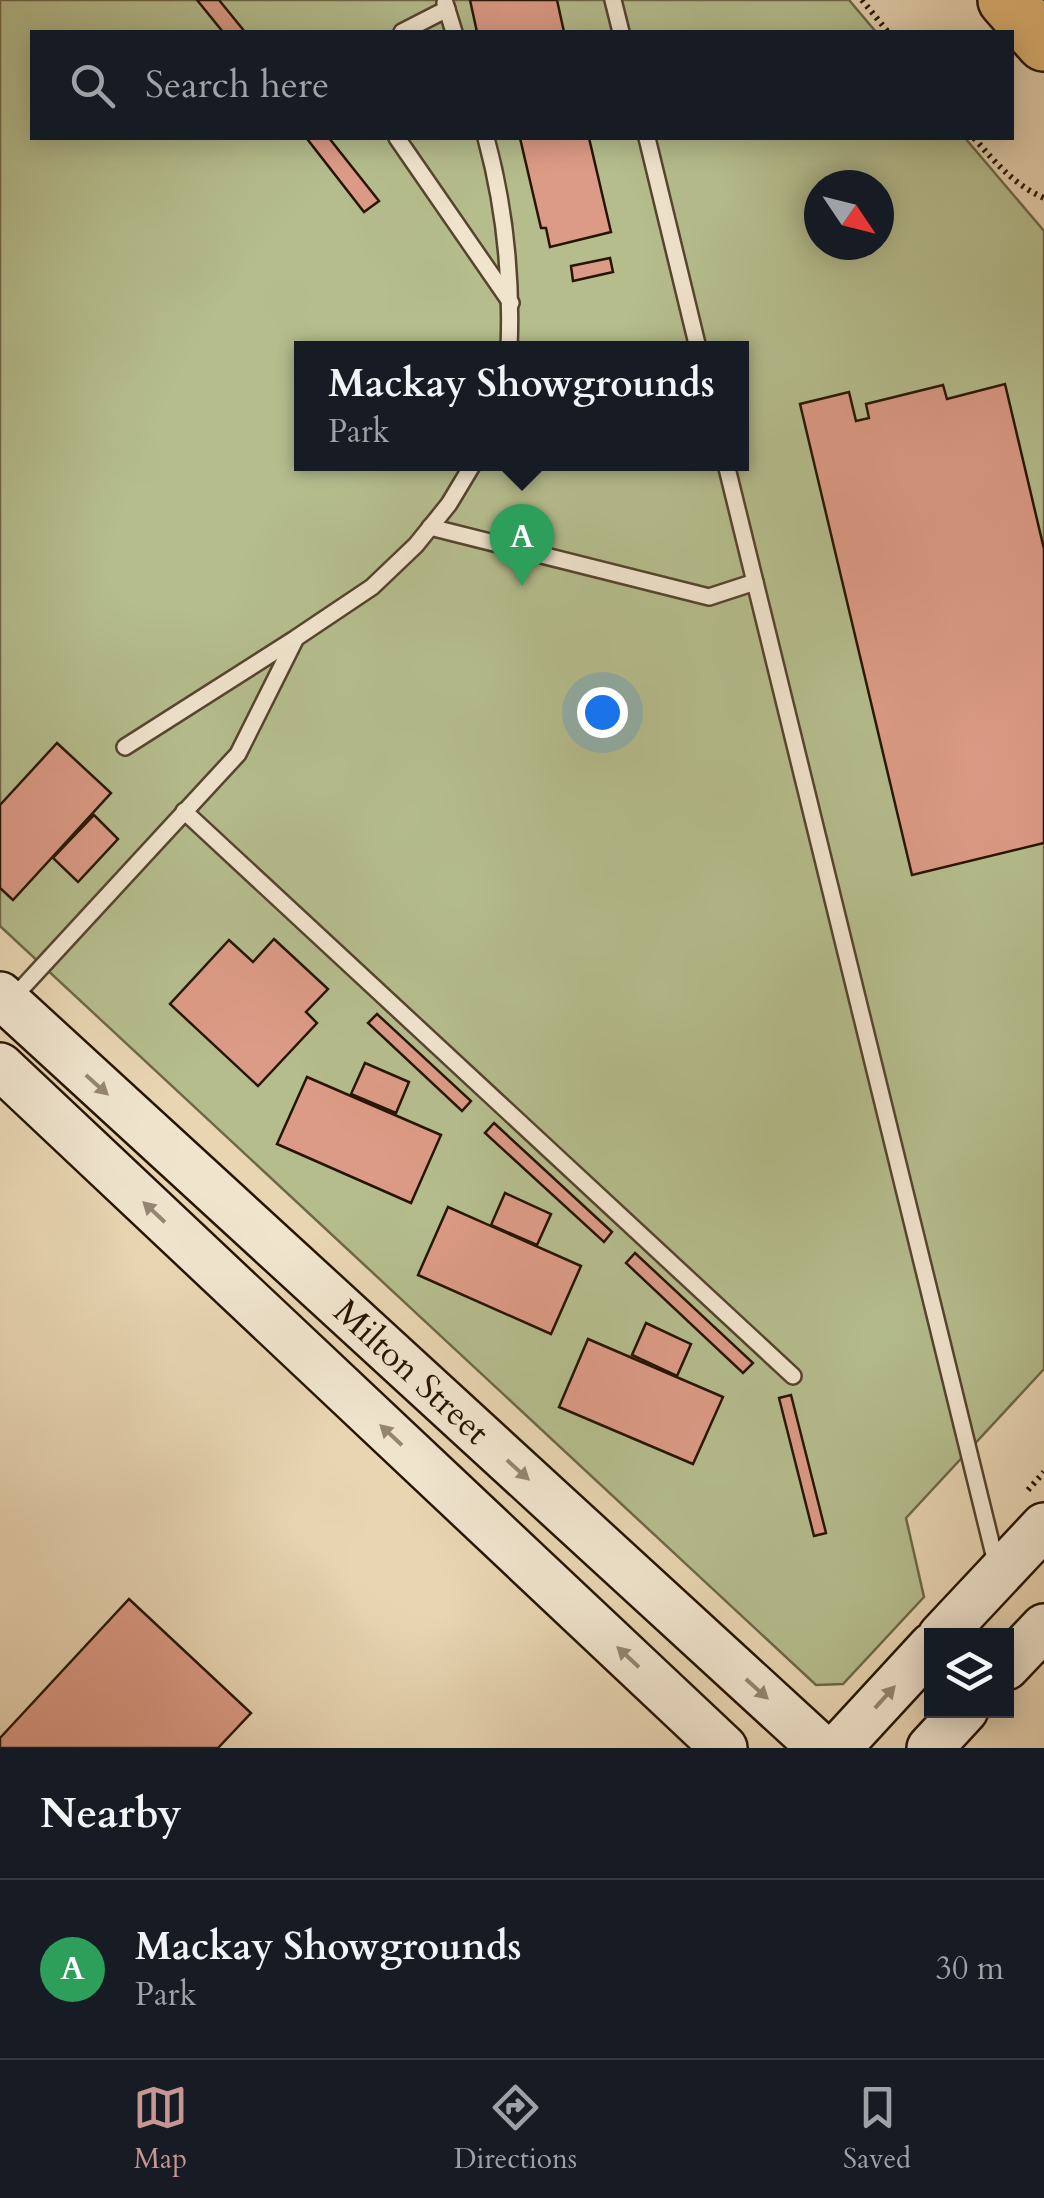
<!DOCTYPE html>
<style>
body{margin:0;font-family:Cardo,serif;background:#242831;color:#f1f3f6}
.controls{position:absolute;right:30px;bottom:30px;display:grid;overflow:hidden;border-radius:0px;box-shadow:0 5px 25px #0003}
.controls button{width:90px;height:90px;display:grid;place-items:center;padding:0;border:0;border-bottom:2px solid #363941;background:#171b24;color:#f1f3f6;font:50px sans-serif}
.compass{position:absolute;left:804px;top:170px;width:90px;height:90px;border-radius:50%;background:#171b24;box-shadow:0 5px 25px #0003;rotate:125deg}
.you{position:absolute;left:602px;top:712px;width:35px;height:35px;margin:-25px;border:8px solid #fff;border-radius:50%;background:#1a73e8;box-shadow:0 0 0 15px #1a73e833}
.badge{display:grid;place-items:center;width:65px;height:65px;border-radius:50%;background:#c59692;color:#fff;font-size:32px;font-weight:700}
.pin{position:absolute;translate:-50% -82px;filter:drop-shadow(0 2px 5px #0008)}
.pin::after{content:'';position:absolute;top:52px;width:35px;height:30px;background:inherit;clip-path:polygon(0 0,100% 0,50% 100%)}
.popup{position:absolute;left:294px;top:341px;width:455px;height:130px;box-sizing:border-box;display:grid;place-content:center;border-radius:0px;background:#171b24;filter:drop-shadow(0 2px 8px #0005);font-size:32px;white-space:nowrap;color:#9ea1a6}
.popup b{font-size:38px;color:#f1f3f6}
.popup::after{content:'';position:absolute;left:50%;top:100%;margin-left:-20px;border:20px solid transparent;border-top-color:#171b24}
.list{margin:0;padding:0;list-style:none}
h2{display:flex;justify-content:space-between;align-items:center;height:130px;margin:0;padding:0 40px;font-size:42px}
h2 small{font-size:32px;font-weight:400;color:#9ea1a6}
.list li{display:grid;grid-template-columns:65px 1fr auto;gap:30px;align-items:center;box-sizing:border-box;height:180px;padding:0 40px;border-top:2px solid #363941}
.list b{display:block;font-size:38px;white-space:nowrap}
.list p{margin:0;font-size:32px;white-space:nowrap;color:#9ea1a6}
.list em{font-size:32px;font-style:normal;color:#9ea1a6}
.icon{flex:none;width:55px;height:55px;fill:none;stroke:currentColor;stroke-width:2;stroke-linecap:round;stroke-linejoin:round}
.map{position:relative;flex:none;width:1044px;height:1748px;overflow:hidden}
.search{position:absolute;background:#171b24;box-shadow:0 5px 25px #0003;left:30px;right:30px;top:30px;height:110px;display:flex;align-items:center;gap:25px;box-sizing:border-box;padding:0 35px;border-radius:0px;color:#9ea1a6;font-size:38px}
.sheet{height:310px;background:#171b24}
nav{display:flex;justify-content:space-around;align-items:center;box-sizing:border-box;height:140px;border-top:2px solid #363941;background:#171b24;font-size:28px;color:#9ea1a6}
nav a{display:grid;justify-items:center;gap:5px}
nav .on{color:#c59692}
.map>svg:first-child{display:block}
</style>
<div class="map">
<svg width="1044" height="1748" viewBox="0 0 1044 1748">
<rect width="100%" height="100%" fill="#e8d5b2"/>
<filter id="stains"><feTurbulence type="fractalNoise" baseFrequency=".002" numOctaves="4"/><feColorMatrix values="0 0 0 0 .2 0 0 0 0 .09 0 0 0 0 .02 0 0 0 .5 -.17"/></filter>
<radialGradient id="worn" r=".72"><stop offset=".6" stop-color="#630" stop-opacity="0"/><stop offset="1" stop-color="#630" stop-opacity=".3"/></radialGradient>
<path fill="#b5bd8d" stroke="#6e6848" stroke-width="2.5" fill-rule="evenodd" d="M0 0H849L876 32H32V138H965L1044 231V1369L906 1518 924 1597 843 1684 816 1685 0 926ZM819 185H879V245H819ZM302 348H742V464H302Z"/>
<g fill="#dc9b86" stroke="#261403" stroke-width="2.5">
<polygon points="197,0 219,0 245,32 223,32"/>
<polygon points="470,0 557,0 564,32 477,32"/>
<polygon points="311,138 329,138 379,201 364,212 308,140"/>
<polygon points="520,138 589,138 611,232 550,247 546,228 541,228"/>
<polygon points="610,258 613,272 573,281 571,266"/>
<polygon points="1005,384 1044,549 1044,843 912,875 800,404 849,392 856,421 869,418 866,404 943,385 947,399"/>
<polygon points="57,743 111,793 13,900 0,888 0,805"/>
<polygon points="94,815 118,839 78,882 53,858"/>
<polygon points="274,939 328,989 306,1012 317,1023 258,1086 170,1004 229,940 253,962"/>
<polygon points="377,1014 471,1101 462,1111 368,1023"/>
<polygon points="365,1063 409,1082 396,1113 351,1094"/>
<polygon points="307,1077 441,1135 411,1203 277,1144"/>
<polygon points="494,1123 612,1232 604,1242 485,1133"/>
<polygon points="505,1193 551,1214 537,1245 491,1225"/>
<polygon points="448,1207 581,1266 551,1334 418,1275"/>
<polygon points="635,1253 753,1363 743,1373 626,1263"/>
<polygon points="646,1323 691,1344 677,1376 632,1355"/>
<polygon points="588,1339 723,1397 693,1464 559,1407"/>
<polygon points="791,1395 826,1533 814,1536 779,1398"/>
<polygon points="129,1599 251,1713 218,1748 0,1748 0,1738"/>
</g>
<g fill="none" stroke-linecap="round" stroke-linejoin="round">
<g stroke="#56442f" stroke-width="20">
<g id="lane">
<polyline points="613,0 621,32"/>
<polyline points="445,3 454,32"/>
<polyline points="402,32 447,9"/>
<polyline points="397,138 511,303"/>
<path d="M486 138C505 208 512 276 509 348"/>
<polyline points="647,138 698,348"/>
<polyline points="726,464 997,1567"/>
<polyline points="430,527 709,597 755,582"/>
<polyline points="125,747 293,640"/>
<polyline points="184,811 793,1376"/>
<polyline points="11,1000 238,754 296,638 372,587 416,545 449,504 473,464"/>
</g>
</g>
<g stroke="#261403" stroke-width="50">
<g id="secondary">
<path id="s1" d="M0 995 821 1748"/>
<polyline points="0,1066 724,1748"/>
<polyline points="941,1636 1044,1526"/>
<polyline points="1006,1667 1044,1627"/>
<polyline points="838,1748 932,1646"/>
<polyline points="930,1748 965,1710"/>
</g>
</g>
<g stroke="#261403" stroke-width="60">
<polyline id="highway" points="1006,0 1044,43"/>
</g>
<g stroke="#261403" stroke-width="6" stroke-dasharray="2.5 5" stroke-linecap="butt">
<polyline points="862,0 888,32"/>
<path d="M974 138C996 163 1013 184 1044 198"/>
<polyline points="1028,1490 1044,1472"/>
</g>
<use href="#lane" stroke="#f0e4cd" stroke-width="15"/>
<use href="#secondary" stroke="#f0e4cd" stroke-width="45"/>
<use href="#highway" stroke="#e4ba79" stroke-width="55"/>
</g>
<defs><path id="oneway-solid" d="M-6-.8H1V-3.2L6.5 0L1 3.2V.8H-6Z" transform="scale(2.5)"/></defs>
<g fill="#958672">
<use href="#oneway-solid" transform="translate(97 1085) rotate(42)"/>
<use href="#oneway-solid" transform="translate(154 1212) rotate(-137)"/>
<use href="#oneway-solid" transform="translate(391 1435) rotate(-137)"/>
<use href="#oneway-solid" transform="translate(518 1470) rotate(42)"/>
<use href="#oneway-solid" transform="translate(628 1657) rotate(-137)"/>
<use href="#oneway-solid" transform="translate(757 1689) rotate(42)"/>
<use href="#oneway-solid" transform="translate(885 1697) rotate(-48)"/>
</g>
<g text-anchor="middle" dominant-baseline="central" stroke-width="10" stroke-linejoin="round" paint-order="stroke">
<g font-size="35" fill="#261403" stroke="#f0e4cd">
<text stroke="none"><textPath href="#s1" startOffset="558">Milton Street</textPath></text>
</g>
</g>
<rect width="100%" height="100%" filter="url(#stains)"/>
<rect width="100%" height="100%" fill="url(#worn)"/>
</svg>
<div class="controls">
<button><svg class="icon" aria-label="layers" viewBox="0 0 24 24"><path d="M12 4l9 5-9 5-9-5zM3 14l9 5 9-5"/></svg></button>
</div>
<svg class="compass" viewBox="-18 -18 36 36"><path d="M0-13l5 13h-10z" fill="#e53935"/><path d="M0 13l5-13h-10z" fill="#9ea1a6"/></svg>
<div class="you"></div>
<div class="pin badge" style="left:522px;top:586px;background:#2e9e5b">A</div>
<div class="popup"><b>Mackay Showgrounds</b>Park</div>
<div class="search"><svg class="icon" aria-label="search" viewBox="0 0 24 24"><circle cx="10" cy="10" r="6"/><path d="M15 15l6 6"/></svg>Search here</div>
</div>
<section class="sheet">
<h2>Nearby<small></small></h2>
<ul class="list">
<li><span class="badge" style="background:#2e9e5b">A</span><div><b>Mackay Showgrounds</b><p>Park</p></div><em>30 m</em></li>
</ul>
</section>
<nav>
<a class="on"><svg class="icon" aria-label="map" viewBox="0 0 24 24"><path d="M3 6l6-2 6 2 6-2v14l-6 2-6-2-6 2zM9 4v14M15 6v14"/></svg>Map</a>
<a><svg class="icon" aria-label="directions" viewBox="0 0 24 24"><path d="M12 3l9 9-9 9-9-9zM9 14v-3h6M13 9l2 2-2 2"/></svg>Directions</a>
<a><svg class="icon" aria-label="saved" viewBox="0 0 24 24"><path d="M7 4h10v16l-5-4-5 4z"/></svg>Saved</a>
</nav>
